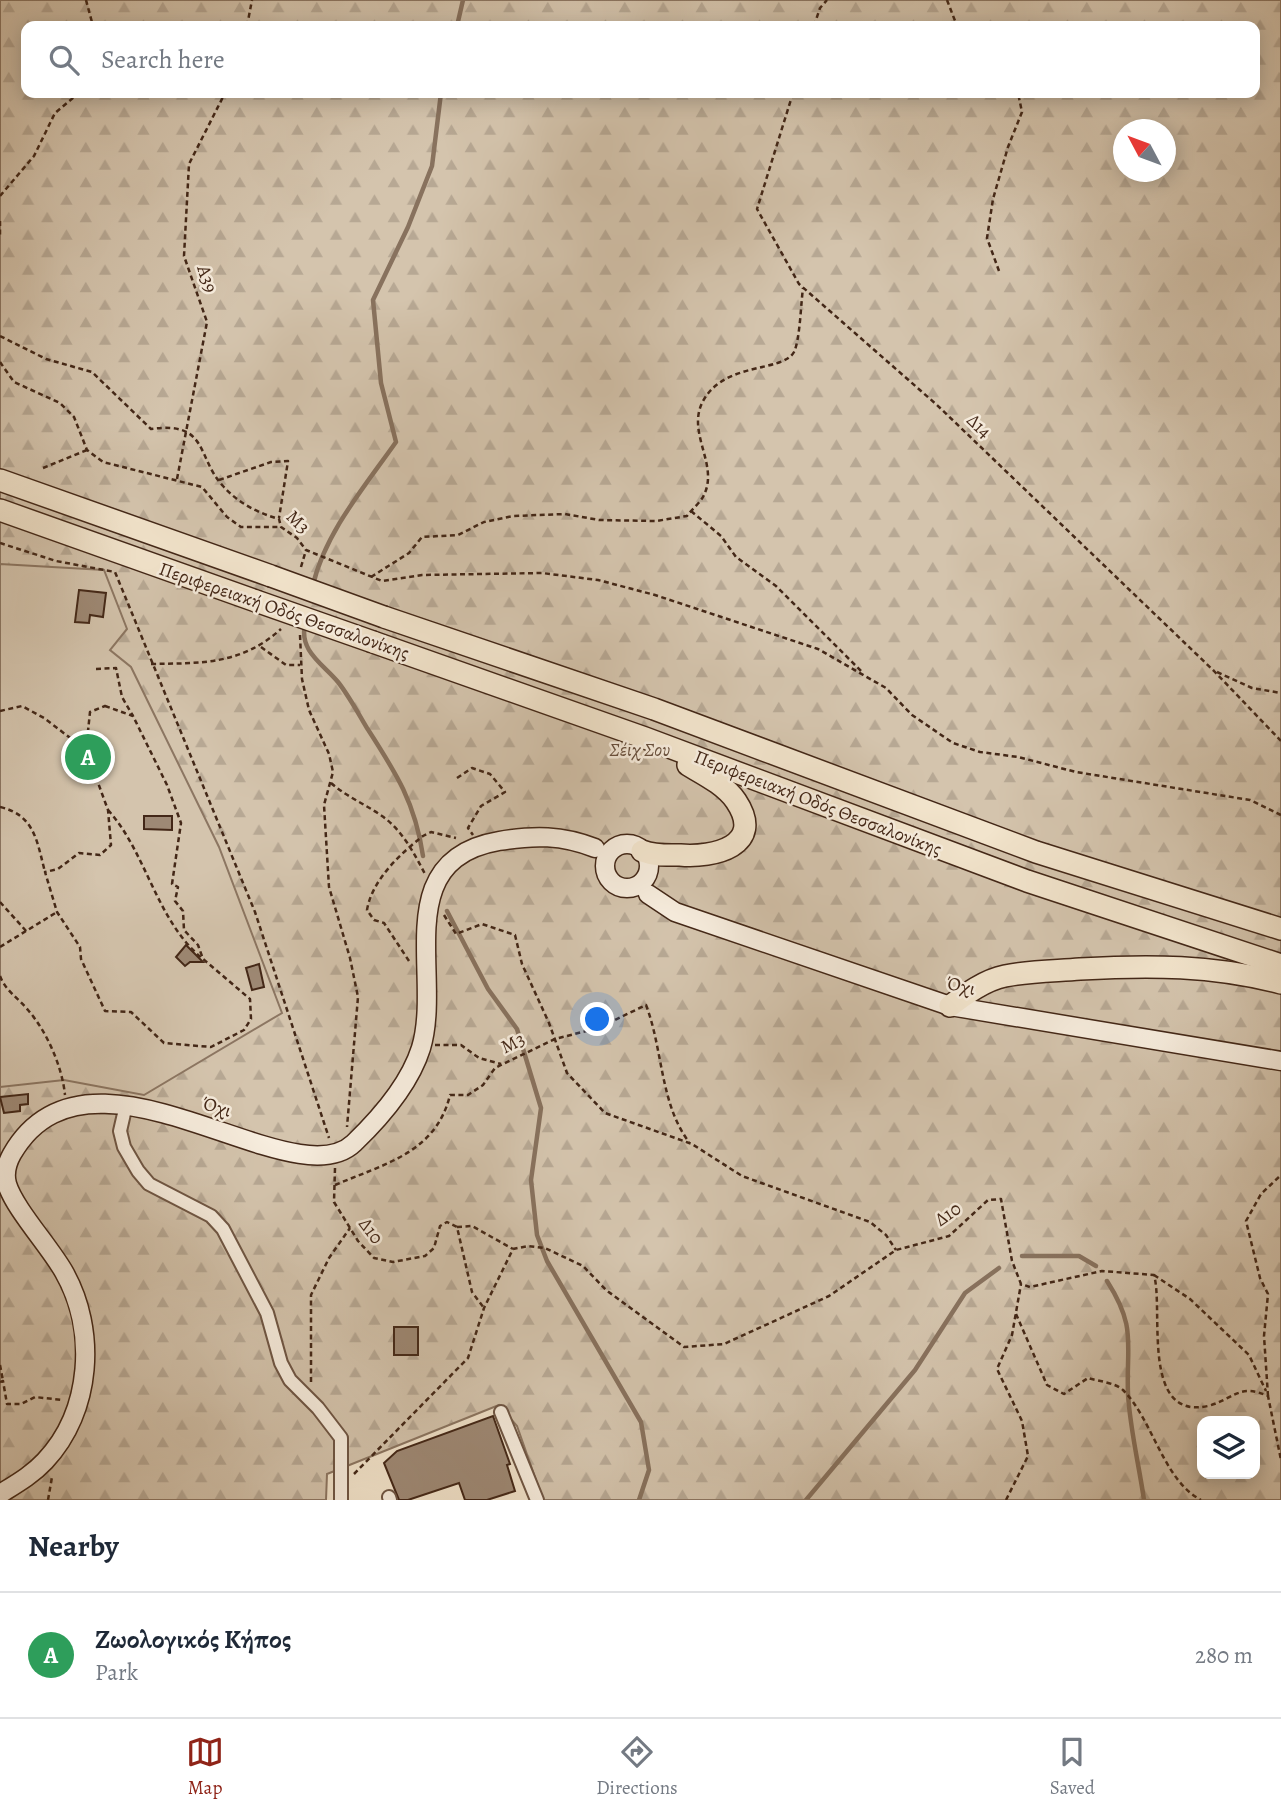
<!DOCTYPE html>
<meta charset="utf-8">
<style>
body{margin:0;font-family:Alegreya,serif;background:#f2f2f3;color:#1f2937}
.controls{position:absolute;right:21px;bottom:21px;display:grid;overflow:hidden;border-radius:14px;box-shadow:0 4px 18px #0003}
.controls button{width:63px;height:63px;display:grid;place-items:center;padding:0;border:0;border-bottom:2px solid #e0e1e3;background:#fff;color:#1f2937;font:35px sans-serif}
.compass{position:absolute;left:1113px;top:119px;width:63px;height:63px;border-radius:50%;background:#fff;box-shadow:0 4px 18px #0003;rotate:311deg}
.you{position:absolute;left:598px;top:1020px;width:24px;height:24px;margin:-18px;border:5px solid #fff;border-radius:50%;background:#1a73e8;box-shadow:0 0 0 10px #1a73e833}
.badge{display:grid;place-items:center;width:46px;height:46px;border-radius:50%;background:#8f2418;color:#fff;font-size:23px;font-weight:700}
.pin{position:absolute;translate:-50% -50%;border:4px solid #fff;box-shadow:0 2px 7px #0006}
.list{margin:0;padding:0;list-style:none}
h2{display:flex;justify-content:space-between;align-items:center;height:91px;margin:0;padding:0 28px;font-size:30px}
h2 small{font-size:23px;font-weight:400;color:#747a83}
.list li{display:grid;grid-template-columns:46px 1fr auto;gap:21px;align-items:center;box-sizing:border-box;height:126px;padding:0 28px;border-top:2px solid #e0e1e3}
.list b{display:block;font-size:26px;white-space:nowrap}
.list p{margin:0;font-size:23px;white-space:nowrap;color:#747a83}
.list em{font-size:23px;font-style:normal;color:#747a83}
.icon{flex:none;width:38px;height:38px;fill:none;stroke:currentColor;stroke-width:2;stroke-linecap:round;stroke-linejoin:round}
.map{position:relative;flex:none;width:1281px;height:1500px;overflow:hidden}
.search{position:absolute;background:#fff;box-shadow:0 4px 18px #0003;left:21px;right:21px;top:21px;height:77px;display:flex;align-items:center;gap:18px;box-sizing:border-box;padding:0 24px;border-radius:14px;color:#747a83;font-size:26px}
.sheet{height:217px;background:#fff}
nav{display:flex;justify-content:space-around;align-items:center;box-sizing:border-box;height:98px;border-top:2px solid #e0e1e3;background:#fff;font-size:19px;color:#747a83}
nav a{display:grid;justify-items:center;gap:4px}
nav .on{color:#8f2418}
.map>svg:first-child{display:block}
</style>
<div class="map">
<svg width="1281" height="1500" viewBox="0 0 1281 1500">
<defs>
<pattern id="forest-firs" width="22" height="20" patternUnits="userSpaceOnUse" patternTransform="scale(1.75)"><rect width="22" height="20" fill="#d4c4ad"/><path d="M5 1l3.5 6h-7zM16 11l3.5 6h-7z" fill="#b7a894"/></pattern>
</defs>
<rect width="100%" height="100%" fill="#f2e4cc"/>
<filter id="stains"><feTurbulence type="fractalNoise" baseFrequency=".00286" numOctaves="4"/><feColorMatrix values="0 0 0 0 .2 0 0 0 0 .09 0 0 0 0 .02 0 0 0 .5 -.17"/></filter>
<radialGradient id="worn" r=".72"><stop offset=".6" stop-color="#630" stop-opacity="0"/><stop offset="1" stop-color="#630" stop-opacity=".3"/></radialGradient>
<path fill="url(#forest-firs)" stroke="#8c7662" stroke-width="2" fill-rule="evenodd" d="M0 0H1281V1500H543L517 1426 499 1405 327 1474 326 1500H0ZM26 26H1255V93H26ZM1124 130H1166V172H1124ZM1202 1421H1255V1474H1202Z"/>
<polygon fill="#d4c4ad" stroke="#8c7662" stroke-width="2" points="0,564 104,570 127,629 110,650 131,667 219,847 282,1013 144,1095 64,1080 0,1087"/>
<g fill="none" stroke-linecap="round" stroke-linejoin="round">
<g stroke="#88725e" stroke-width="4.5">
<polyline points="457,26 463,0"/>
<path d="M313 585C325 533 365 486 396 442L381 383 373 300 408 227 432 166 441 93"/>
<path d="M305 625C299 651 323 664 338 682 349 696 358 713 367 728 396 773 415 802 423 856"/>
<polyline points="447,911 488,989 517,1029 541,1108 531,1180 537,1235 547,1261 641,1422 649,1470 639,1500"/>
<polyline points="1022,1256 1079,1256 1096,1266"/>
<path d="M1107 1281C1137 1328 1126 1343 1128 1394 1130 1429 1139 1465 1144 1500"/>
<polyline points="806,1500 915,1370 965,1293 999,1268"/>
</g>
</g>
<g fill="#9e8975" stroke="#432717" stroke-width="2">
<polygon points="79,590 106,593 103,617 90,615 89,623 75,622"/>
<polygon points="144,816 172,816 172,830 144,829"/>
<polygon points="186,945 203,962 190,962 185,966 176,957"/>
<polygon points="259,964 264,987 252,990 246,968"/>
<polygon points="28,1094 28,1104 20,1105 20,1111 4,1113 0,1097"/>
<rect x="394" y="1327" width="24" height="28"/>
<polygon points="493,1416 510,1464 507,1465 515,1491 487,1500 465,1500 459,1483 408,1500 399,1500 384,1463 397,1451"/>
</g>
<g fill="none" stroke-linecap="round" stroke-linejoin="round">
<g stroke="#6f5644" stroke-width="16">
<g id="minor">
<polyline points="126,1105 120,1131 124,1147 138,1171 149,1184 211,1216 223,1229 267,1313 281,1363 290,1380 318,1408 341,1438 341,1500"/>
<polyline points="501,1412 537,1500"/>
<polyline points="389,1497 390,1500"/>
</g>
</g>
<g stroke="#432717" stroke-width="21">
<g id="secondary">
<circle cx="627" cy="866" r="22"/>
<polyline points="648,894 675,912 950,1006 1281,1061"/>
<path d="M0 1494C16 1484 32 1475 45 1461 92 1411 97 1330 64 1272 50 1247 14 1208 7 1184 4 1173 7 1163 12 1154 89 1020 292 1203 354 1143 380 1118 410 1083 421 1048 443 975 388 860 499 841 534 835 562 835 595 848"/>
</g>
</g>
<g stroke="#432717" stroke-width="24">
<g id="trunk">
<polyline points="0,480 271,576"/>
<polyline points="0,510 256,601"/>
<polyline points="384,617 654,709 1036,852 1281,929"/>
<polyline points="373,642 645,738 1027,881 1281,965"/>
<path d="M642 851C655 856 667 855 680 855 713 858 766 846 736 801 725 785 705 775 688 765"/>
<path d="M950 1006C966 994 985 980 1005 976 1029 971 1056 971 1080 969 1149 965 1213 965 1281 983"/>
</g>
</g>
<g stroke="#432717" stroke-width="2.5" stroke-dasharray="5 3.5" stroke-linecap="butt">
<polyline points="86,0 93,26"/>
<polyline points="947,0 957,26"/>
<polyline points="247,26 252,0"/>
<polyline points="814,26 820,8 827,0"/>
<polyline points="793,93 757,209 799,284 937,405 1214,671 1281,741"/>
<polyline points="0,196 34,156 55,113 79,93"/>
<polyline points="0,221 0,236"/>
<polyline points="999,271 987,238 993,199 1008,147 1022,112 1018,93"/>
<path d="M0 336 46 359 92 372 151 429C209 421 196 457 223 486 238 503 258 513 279 519L281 527 297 538 306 550 382 581 422 575 542 573 598 580 655 595 818 649 886 688 912 715 953 743 980 752 1018 757 1076 772 1250 800 1281 815"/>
<polyline points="0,362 14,382 60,403 74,417 87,450 103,462 202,487 227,517 241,527 281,527"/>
<polyline points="43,468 87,450"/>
<polyline points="177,479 207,322 184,256 189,164 225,93"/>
<polyline points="219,480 271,462 288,461 279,518"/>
<polyline points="691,511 721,536 736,557 776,586 861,671"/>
<polyline points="0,543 56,561 115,572 255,912 329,1138"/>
<polyline points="301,567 306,550"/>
<path d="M371 577 409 553 422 537 458 535 484 522 513 516 565 514 599 520 656 521 687 516C692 509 701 502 704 495 719 464 686 433 703 401 725 361 782 373 794 352 800 340 801 302 803 288"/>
<polyline points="300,635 302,679 309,710 329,754 333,772 324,805 329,887 350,958 358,997 347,1127"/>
<polyline points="261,647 286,665 300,665"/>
<path d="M151 664C202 663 241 665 281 629"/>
<polyline points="96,669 116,668 122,697 133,716"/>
<polyline points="1217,672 1252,688 1281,693"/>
<polygon points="105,706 133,716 167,785 181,823 172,884 178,887 175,901 183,911 184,930 198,945 203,959 250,999 251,1019 244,1030 211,1047 164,1043 131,1012 105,1011 81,959 80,947 57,912 45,872 58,869 79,853 100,855 111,845 108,810 86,750 90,712"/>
<polyline points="0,711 22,706 44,718 86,750"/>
<polyline points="457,778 472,768 490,774 505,792 481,806 468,828 473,835"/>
<path d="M331 783C347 797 365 804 382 816 402 830 414 853 425 874"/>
<path d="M0 807C35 815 37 842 45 872"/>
<path d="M108 810C147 853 156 921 203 959"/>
<polyline points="0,902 27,932"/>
<polyline points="444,915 456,934 482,924 515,935 522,964 549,1023 567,1073 605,1113 692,1144 742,1176 870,1222 886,1235 896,1250"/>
<polyline points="0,947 57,912"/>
<path d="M409 961 384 923 374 920 367 910C372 880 400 854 423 836L431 832 456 838"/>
<path d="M0 976C5 990 18 998 28 1010 47 1032 62 1066 65 1095"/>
<polyline points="435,1045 461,1045 479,1058 501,1064"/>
<polyline points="335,1168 334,1202 358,1241 374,1258 393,1262 425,1256 434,1248 440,1226 447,1222 457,1227 472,1292 484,1308"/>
<path d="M335 1185C384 1164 436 1153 450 1095H468L483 1085 495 1068 501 1065 555 1039 598 1028 646 1005C663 1049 660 1104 689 1142"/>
<polyline points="457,1227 472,1226 513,1249"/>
<polyline points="1154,1275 1190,1299 1249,1355 1266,1391"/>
<path d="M1016 1314 1047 1385 1064 1394 1088 1378C1098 1381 1116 1383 1123 1390 1153 1420 1163 1480 1201 1500"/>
<polyline points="0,1365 3,1381"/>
<polyline points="0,1382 3,1381 7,1404 21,1404 35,1397 62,1400"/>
<polyline points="311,1382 311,1295 329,1258 350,1228"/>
<polyline points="1268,1396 1264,1336 1268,1294 1260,1278 1246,1221 1261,1194 1281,1175"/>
<path d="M354 1474 468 1358 484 1308 513 1249 528 1246 545 1248 583 1266 606 1290 684 1347 724 1344 829 1296 896 1250 949 1236 988 1200 1001 1199 1012 1261 1021 1284 1030 1287 1102 1271 1154 1275C1164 1309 1140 1421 1208 1406 1234 1399 1239 1383 1268 1396L1281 1460"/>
<polyline points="48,1500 52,1477"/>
<polyline points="1006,1500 1028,1456 1022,1421 997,1369 1012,1335 1021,1284"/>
</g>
<use href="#minor" stroke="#f7edde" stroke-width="12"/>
<use href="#secondary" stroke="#f7edde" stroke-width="18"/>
<use href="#trunk" stroke="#f2e4cc" stroke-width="21"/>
<g stroke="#432717" stroke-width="24" stroke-linecap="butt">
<g id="trunk-bridge">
<polyline points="271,576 384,617"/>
<polyline points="256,601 373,642"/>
</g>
</g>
<use href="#trunk-bridge" stroke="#f2e4cc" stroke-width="21"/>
</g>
<g text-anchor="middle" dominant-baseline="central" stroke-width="5" stroke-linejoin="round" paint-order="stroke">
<g font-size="19" fill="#432717" stroke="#f7edde">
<text transform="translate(207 279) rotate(72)">Α39</text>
<text transform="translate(979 426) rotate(44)">Δ14</text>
<text transform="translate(298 522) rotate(45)">Μ3</text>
<text transform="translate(284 611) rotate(19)">Περιφερειακή Οδός Θεσσαλονίκης</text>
<text transform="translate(818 803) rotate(21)">Περιφερειακή Οδός Θεσσαλονίκης</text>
<text transform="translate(961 986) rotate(13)">Όχι</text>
<text transform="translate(513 1043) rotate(-26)">Μ3</text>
<text transform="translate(217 1107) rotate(17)">Όχι</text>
<text transform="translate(948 1214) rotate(-35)">Δ10</text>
<text transform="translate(371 1231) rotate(53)">Δ10</text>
</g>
<g font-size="19" font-style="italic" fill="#674e3c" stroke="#f7edde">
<text x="640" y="750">Σέιχ Σου</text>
</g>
</g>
<rect width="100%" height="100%" filter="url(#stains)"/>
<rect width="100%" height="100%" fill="url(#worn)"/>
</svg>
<div class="controls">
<button><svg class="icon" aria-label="layers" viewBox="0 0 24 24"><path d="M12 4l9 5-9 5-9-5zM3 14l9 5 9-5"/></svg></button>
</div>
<svg class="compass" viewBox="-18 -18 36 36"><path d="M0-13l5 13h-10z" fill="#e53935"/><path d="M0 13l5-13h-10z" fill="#747a83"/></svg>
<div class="you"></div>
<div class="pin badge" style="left:88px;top:757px;background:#2e9e5b">A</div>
<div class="search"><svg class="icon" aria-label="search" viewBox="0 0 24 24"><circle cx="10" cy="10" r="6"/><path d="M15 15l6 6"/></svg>Search here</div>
</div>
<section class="sheet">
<h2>Nearby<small></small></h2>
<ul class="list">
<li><span class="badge" style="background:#2e9e5b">A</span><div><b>Ζωολογικός Κήπος</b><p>Park</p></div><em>280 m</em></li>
</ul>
</section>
<nav>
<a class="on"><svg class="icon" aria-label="map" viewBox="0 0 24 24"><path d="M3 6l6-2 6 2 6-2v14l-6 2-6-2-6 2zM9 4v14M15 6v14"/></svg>Map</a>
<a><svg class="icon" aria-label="directions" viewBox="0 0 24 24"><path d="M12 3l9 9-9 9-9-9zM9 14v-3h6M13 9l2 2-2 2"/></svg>Directions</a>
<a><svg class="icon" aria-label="saved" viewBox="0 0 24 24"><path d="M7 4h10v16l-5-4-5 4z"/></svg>Saved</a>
</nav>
